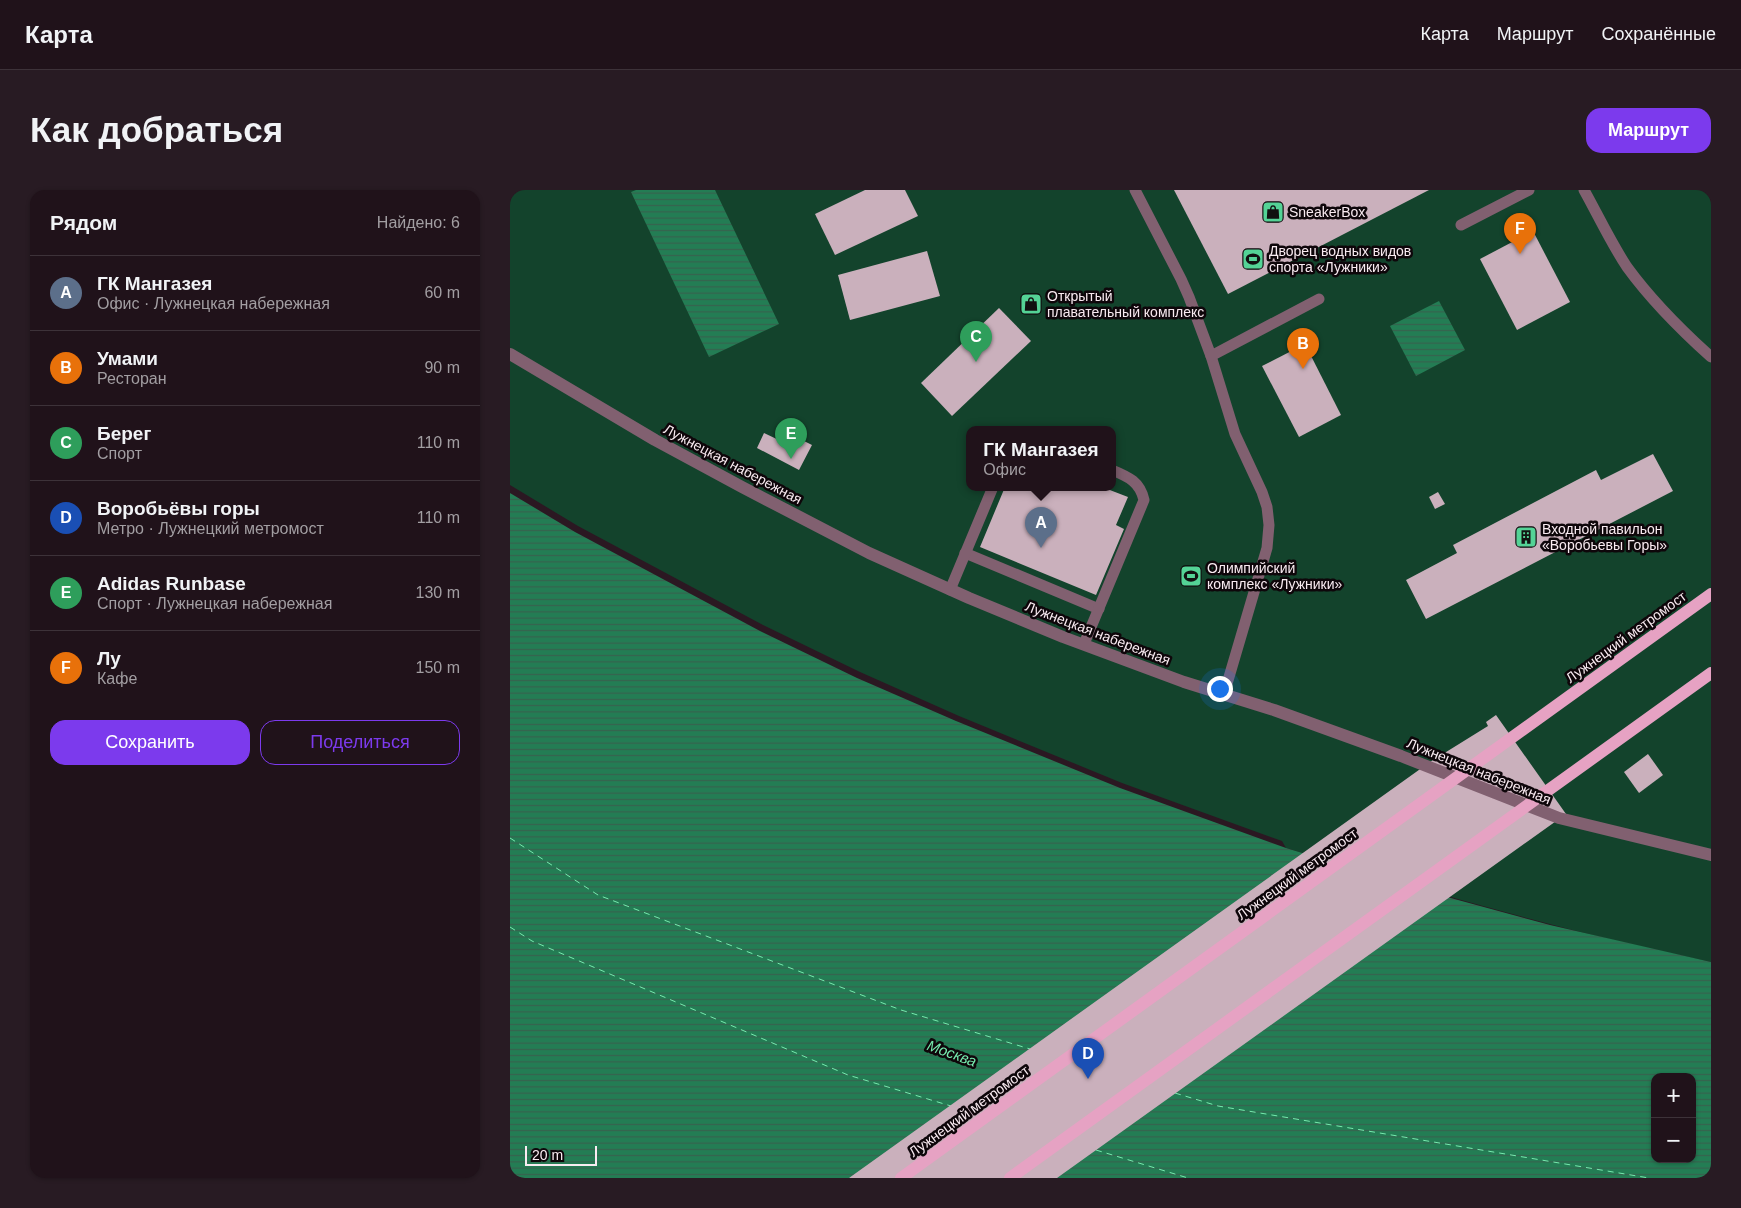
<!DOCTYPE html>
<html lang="ru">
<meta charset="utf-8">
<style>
body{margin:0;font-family:Helvetica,sans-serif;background:#281b23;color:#f1f3f6}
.controls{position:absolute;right:15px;bottom:15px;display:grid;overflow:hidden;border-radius:10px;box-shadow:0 1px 4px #0004}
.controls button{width:45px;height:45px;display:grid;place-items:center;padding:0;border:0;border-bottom:1px solid #3d3239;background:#20121a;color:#f1f3f6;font:25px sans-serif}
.scale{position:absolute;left:15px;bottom:12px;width:72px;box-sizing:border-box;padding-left:5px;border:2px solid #f9ebf1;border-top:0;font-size:14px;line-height:18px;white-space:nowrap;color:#f9ebf1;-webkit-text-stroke:4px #0e060a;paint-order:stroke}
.you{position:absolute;left:709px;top:498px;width:18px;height:18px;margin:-12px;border:4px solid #fff;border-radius:50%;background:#1a73e8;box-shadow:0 0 0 8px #1a73e833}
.badge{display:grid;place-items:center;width:32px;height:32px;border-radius:50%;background:#7c3aed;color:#fff;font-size:16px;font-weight:700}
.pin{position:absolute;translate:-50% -41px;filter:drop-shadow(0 1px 2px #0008)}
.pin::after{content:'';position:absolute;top:26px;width:18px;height:15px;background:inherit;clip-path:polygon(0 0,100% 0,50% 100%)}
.popup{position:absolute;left:456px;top:236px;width:150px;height:65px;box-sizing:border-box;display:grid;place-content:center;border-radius:10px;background:#20121a;filter:drop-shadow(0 1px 4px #0005);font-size:16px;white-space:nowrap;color:#a29ea2}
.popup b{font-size:19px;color:#f1f3f6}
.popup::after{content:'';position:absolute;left:50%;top:100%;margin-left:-10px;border:10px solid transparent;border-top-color:#20121a}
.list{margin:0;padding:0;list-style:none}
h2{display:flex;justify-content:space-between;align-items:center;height:65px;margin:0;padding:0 20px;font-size:21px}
h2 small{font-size:16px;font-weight:400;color:#a29ea2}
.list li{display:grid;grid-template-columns:32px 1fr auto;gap:15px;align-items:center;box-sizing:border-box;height:75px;padding:0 20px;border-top:1px solid #3d3239}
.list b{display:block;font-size:19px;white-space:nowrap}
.list p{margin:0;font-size:16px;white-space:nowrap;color:#a29ea2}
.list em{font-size:16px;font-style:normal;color:#a29ea2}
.actions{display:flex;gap:10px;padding:15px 20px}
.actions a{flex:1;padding:11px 0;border:1px solid #7c3aed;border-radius:15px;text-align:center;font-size:18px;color:#7c3aed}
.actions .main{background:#7c3aed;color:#fff}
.map{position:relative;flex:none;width:1201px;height:988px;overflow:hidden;border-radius:15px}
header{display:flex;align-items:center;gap:30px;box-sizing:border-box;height:70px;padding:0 25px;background:#20121a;border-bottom:1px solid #3d3239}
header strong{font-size:24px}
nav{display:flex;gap:28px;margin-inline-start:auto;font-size:18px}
.intro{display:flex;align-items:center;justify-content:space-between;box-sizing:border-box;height:120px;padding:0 30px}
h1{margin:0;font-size:35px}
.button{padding:12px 22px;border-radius:15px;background:#7c3aed;color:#fff;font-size:18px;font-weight:700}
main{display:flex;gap:30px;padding:0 30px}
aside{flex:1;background:#20121a;border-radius:15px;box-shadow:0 1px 4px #0004}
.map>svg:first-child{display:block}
</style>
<header>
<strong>Карта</strong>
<nav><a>Карта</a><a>Маршрут</a><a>Сохранённые</a></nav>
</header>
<div class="intro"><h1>Как добраться</h1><a class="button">Маршрут</a></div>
<main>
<aside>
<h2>Рядом<small>Найдено: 6</small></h2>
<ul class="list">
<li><span class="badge" style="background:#5c6f8a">A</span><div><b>ГК Мангазея</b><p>Офис · Лужнецкая набережная</p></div><em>60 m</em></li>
<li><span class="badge" style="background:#e8710a">B</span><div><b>Умами</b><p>Ресторан</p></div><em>90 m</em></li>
<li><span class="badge" style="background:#2e9e5b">C</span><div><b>Берег</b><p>Спорт</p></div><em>110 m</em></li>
<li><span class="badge" style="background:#1a4fb4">D</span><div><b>Воробьёвы горы</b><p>Метро · Лужнецкий метромост</p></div><em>110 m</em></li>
<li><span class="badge" style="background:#2e9e5b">E</span><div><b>Adidas Runbase</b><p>Спорт · Лужнецкая набережная</p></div><em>130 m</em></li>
<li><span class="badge" style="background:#e8710a">F</span><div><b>Лу</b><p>Кафе</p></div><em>150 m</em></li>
</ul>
<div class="actions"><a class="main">Сохранить</a><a>Поделиться</a></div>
</aside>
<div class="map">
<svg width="1201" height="988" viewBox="0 0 1201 988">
<defs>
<pattern id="water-rules" width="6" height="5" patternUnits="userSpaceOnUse" patternTransform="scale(1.25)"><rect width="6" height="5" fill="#237d54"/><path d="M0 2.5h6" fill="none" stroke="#37624e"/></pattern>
</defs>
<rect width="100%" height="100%" fill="#2b1822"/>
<path fill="#13432c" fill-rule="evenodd" d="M0 0H1201V772C1057 742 916 701 776 658L772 651 612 593 449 526 350 482 253 435 68 336 0 295ZM460 239H602V297H460Z"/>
<g fill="url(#water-rules)" fill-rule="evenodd">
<polygon points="126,0 205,0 269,134 199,167 121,2"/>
<polygon points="929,111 955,160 906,186 880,136"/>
<path d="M0 303 65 342 250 441 347 488 446 531 610 598 776 658 926 704 1040 735 1201 772V988H0ZM1145 887H1182V969H1145Z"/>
</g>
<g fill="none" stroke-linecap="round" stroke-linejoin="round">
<g stroke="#76eaae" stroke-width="1" stroke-dasharray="6 5" stroke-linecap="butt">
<polyline points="0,648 88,705 391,820 520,859"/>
<polyline points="0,737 22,751 338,885 441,916"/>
<polyline points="665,903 708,916 1139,988"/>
<polyline points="586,960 678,988"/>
</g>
</g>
<g fill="#cab0bc">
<polygon points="355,0 395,0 408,26 325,65 305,24"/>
<polygon points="664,0 919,0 718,104"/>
<polygon points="1023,41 1060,112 1007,140 970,69"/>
<polygon points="417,61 430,106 340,130 328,85"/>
<polygon points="489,118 521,151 442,226 411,193"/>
<polygon points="795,154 831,225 789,247 752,176"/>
<polygon points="254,243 273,252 278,243 302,255 289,280 247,258"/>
<polygon points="1143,264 1163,301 916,429 896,390 947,363 943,355 1086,280 1091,290"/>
<polygon points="495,297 592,297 618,307 606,335 614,339 586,405 470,357"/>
<polygon points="928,302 935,314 925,319 919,307"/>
<polygon points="986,525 1056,624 547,988 339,988 920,572 978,536 976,532"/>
<polygon points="1138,564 1153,585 1129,603 1114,582"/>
</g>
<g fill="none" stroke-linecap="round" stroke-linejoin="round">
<g stroke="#816070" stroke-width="11">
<polyline points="625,0 671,89 679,107 701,166 725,244 752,302 757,317 759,335 757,358 714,504"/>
<path d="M1074 0C1088 25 1101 53 1117 77 1141 110 1171 140 1201 167"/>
<polyline points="951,35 1019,0"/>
<polyline points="701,166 809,109"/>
<polyline points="455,363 589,419"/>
<polyline points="440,400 483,297"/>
<path d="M574 454 634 310C630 292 619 287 602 280"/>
</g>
<polyline stroke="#816070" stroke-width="12" points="0,164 145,250 232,297 359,363 459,408 553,447 674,492 764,520 891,566 1049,628 1201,665"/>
<g stroke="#e6a2c3" stroke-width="12">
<polyline points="391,988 1201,404"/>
<polyline points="500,988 1201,483"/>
</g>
</g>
<defs>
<g id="shop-square" transform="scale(1.125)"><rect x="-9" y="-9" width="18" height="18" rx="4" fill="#54d396" stroke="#0e060a"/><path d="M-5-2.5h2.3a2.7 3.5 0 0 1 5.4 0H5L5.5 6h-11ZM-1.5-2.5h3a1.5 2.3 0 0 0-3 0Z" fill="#111"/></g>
<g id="stadium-square" transform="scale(1.125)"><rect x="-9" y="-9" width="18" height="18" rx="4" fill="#54d396" stroke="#0e060a"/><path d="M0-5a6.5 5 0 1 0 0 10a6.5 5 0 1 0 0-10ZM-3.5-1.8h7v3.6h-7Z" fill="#111"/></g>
<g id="building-square" transform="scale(1.125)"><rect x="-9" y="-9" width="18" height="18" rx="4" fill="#54d396" stroke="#0e060a"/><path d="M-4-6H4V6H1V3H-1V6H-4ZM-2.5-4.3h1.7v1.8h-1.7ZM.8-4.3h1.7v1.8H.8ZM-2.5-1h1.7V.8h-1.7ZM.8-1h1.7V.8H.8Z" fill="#111"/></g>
</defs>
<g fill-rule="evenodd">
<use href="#shop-square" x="763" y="22"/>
<use href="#stadium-square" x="743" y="69"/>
<use href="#shop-square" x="521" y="114"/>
<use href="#building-square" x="1016" y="347"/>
<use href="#stadium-square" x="681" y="386"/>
</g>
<g text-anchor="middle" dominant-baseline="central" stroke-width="5" stroke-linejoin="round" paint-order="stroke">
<g font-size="14" fill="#f9ebf1" stroke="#0e060a" text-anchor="start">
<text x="779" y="22">SneakerBox</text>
<text x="759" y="61">Дворец водных видов<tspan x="759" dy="16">спорта «Лужники»</tspan></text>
<text x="537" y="106">Открытый<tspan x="537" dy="16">плавательный комплекс</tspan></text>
<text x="1032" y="339">Входной павильон<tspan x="1032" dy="16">«Воробьевы Горы»</tspan></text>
<text x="697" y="378">Олимпийский<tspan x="697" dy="16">комплекс «Лужники»</tspan></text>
</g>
<g font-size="14" fill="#f9ebf1" stroke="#0e060a">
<text transform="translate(223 274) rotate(28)">Лужнецкая набережная</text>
<text transform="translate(588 443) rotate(21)">Лужнецкая набережная</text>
<text transform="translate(1116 447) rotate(-36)">Лужнецкий метромост</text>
<text transform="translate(969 581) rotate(22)">Лужнецкая набережная</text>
<text transform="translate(787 684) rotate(-36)">Лужнецкий метромост</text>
<text transform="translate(459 921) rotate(-36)">Лужнецкий метромост</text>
</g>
<g font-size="15" font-style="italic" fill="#76eaae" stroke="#0e060a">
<text transform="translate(442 863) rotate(20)">Москва</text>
</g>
</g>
</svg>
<div class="controls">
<button>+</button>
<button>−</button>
</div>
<div class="scale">20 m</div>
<div class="you"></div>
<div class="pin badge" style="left:531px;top:358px;background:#5c6f8a">A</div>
<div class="popup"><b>ГК Мангазея</b>Офис</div>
<div class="pin badge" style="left:793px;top:179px;background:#e8710a">B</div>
<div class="pin badge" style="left:466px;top:172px;background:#2e9e5b">C</div>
<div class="pin badge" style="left:578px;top:889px;background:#1a4fb4">D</div>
<div class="pin badge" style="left:281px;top:269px;background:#2e9e5b">E</div>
<div class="pin badge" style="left:1010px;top:64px;background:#e8710a">F</div>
</div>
</main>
